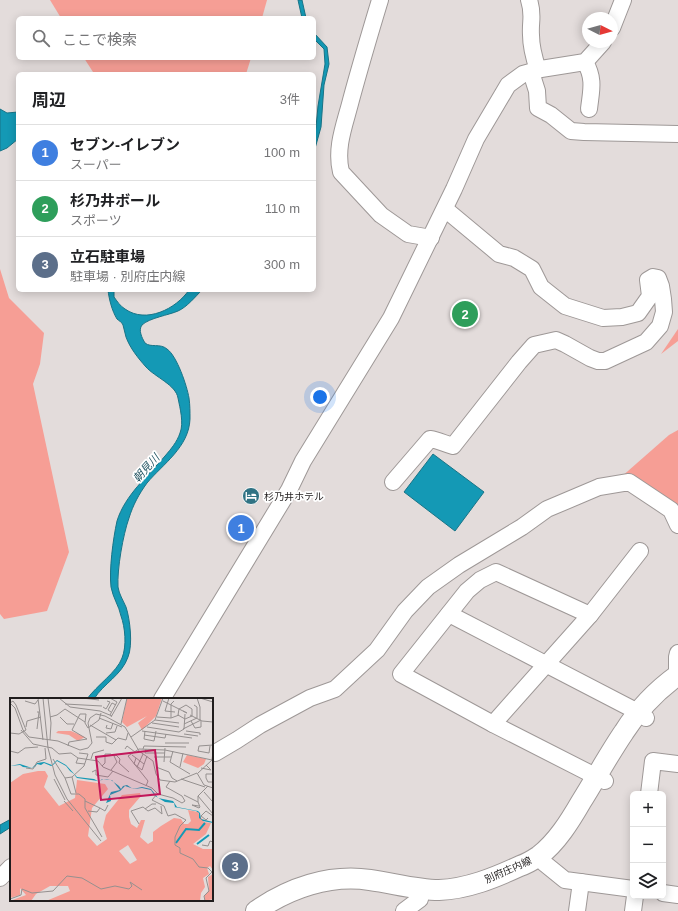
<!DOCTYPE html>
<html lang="ja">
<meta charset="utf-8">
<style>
body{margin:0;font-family:Arial,"Noto Sans JP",sans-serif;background:#f6f6f6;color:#202124}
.controls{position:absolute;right:12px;bottom:12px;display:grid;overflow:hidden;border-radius:6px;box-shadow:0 2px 10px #0003}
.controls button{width:36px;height:36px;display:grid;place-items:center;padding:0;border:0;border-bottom:1px solid #e0e0e0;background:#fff;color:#202124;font:20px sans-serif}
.compass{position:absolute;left:582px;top:12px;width:36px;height:36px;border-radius:50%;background:#fff;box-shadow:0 2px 10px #0003;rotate:96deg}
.you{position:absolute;left:320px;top:397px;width:14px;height:14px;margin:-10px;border:3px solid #fff;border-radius:50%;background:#1a73e8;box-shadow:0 0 0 6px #1a73e833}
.badge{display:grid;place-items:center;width:26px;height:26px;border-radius:50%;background:#1a73e8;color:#fff;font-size:13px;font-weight:700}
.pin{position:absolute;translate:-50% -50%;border:2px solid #fff;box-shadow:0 1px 4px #0006}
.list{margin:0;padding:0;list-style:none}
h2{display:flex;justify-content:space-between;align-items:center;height:52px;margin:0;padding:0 16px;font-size:17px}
h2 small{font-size:13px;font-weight:400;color:#757577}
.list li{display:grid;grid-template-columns:26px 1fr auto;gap:12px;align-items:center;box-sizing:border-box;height:56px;padding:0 16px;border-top:1px solid #e0e0e0}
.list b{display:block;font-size:15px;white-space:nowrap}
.list p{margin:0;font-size:13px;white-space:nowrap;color:#757577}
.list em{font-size:13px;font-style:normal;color:#757577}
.icon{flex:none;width:22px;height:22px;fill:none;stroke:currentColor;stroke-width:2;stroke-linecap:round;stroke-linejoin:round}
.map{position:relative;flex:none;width:678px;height:911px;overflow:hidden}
.search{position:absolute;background:#fff;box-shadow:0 2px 10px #0003;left:16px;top:16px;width:300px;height:44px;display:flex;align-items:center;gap:10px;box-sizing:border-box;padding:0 14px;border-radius:6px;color:#757577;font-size:15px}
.panel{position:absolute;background:#fff;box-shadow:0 2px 10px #0003;left:16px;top:72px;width:300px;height:220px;border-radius:6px}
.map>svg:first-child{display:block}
</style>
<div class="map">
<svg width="678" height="911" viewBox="0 0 678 911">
<rect width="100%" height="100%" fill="#e3dcdb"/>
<g fill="#f69e95">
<polygon points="50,0 267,0 262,18 61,18"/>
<polygon points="84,58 251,58 246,74 95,74 93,72"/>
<polygon points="0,269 9,298 44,333 40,364 33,384 69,552 47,611 4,619 0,614"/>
<polygon points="678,329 678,341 661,354"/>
<polygon points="678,430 678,514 620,478 669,435"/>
</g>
<g fill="#1499b5" stroke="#187487">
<polygon points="298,0 302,0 306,18 302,18"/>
<polygon points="314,33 327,47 329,64 324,85 321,127 314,152 314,139 316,127 318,106 325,64 324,49 314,39"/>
<polygon points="0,109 7,113 18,112 18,139 7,148 0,151"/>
<path d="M108 290H114V297C117 301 120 306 125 309 146 324 176 309 189 290H202C195 297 187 307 178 311 169 315 149 318 142 325 138 330 142 338 145 343 151 348 160 343 167 349 177 356 187 386 189 398 190 405 190 412 190 419 189 447 163 464 147 483 139 494 133 505 129 518 123 535 117 569 118 587 119 594 123 600 126 607 130 619 133 645 128 657 122 675 103 684 94 699H87C97 685 117 672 122 658 127 646 125 627 121 616 119 606 113 598 111 587 109 570 113 539 117 521 125 495 148 476 165 456 171 449 177 442 180 433 184 423 180 408 178 398 176 385 155 377 146 367 138 358 130 348 126 337 125 333 124 329 123 325 122 322 119 321 117 319 112 311 109 299 108 290Z"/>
<polygon points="433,454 484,492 455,531 404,492"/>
<polygon points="11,819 11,827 0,834 0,825"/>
</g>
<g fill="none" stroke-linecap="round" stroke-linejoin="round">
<g stroke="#9e9897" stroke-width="18">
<g id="minor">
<path d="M380 0C370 33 360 67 351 100 345 124 335 147 341 172L381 215 408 234 431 238"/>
<path d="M529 0C534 15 530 21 531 35 531 47 534 58 538 70"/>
<polyline points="612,28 623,0"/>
<path d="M585 62C595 79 591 91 589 109"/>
<polyline points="531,72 537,91 538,108 551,115 571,131 584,132 678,134"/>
<path d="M393 482 430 439C438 440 445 444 453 446L519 362 534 345 556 340 565 344 590 358 598 361H605L646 342 660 326 664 312 663 299 661 286 658 278 653 277 648 280 650 296 638 313 622 317 603 318 565 306 541 287 532 269 514 258 499 254 445 209"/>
<polyline points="449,614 638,712 646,718"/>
<polyline points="590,615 496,572 480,580 467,591 401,674 493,724 605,781"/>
<polyline points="677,675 677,657 678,653"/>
<polyline points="162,699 289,490 303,461 391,318 454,189 476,139 508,85 523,74 541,69 585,62 603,42"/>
<polyline points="493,724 590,615 640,551"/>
<polyline points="212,752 215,753 237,740 260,725 310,698 335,689 377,650 405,611 428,587 459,565 522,527 547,509 599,487 629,482 671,510 678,525"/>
<polyline points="649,794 653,761 678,764"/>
<polyline points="544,863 565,880 633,889"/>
<polyline points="0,878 11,867"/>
<polyline points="663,893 678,895"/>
<polyline points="404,911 420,899"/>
<polyline points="577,911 581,882"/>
<polyline points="633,911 635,896"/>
</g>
</g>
<g stroke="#9e9897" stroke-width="22">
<path id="major" d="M256 911C289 888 329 874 370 880 393 883 416 890 439 890 467 889 494 878 520 866 526 864 533 860 539 856 557 842 570 821 581 802 596 778 609 754 624 732 638 710 657 690 678 675"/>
</g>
<use href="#minor" stroke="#fff" stroke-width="16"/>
<use href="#major" stroke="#fff" stroke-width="20"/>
</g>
<defs>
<g id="hotel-disc" transform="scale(0.9)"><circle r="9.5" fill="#307384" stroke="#fff"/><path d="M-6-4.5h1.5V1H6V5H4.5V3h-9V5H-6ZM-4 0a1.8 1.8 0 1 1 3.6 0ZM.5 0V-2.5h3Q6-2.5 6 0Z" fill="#fff"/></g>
</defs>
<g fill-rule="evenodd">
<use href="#hotel-disc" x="251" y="496"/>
</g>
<g text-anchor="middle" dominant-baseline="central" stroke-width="3.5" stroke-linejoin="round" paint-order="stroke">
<g font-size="10" fill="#201d1d" stroke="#fff" text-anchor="start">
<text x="264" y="496">杉乃井ホテル</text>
</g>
<g font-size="10" fill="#201d1d" stroke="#fff">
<text transform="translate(508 870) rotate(-24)">別府庄内線</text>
</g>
<g font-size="11" font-style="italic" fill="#295966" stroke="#fff">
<text transform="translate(146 468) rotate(-48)">朝見川</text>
</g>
</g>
<g transform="translate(10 698)">
<rect width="203" height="203" fill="#e3dcdb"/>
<path d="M117 0H152L146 18 132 32 128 25 137 18 117 29 112 24ZM48 33H61L75 39 68 43 59 37 46 35ZM177 57 196 61 194 66 188 70 173 64ZM28 73H35L38 78 34 89 49 108 65 100 67 82 95 86 98 91 82 110 78 138 87 148 97 141 93 129 96 117 112 97 130 95 131 98 119 112V119L121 126 127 130 131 122H135L130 139 138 146 143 143V134L151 128 164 120 171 121 174 126H178L181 123 178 112 188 114 194 124 201 125 196 136 183 146 193 151H203V172L200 168 197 170 199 176 193 180 195 189 191 195 190 203H36L60 193 58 188H40L26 196 21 203H0L16 197 10 190V197L0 200V85L13 76ZM118 147 127 162 120 166 109 153ZM203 176V201L195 203 194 198 199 192 198 179Z" fill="#f69e95" fill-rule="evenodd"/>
<path d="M47 62 56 67 67 79 84 81 88 83H90L92 81H97L101 82 109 88 111 91 113 88 117 87 123 91 132 89 141 91 148 100 163 103 167 109 188 113 190 115 191 121 203 124V125L193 123 189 120V115L186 113 164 109 161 112 164 109H165L164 105 155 104 145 98 141 92 132 90 124 91 115 88 110 93 100 97 101 103 96 105 101 94 110 92 102 82 93 81 90 83H88L67 80 66 79 64 76 60 73 56 68 47 63 43 67 41 68 34 65 31 67 27 66 25 69 22 70 13 69 10 67 0 68 10 66 22 70 27 65 34 64 42 67Z" fill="#1499b5"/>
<path fill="none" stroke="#1499b5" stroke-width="2" d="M166 145 176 131 189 132 195 125M187 146 199 137M9 203H35"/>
<path fill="none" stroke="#95908f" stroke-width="1" d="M28 0 33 42M33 0 38 50 45 77 57 101 91 143M38 0 41 25 40 42M49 0 60 9 90 13 102 18M72 0 89 2M159 0 155 13 165 14M187 0 190 9V22M190 0 203 4M15 3 25 6 28 2M153 3 177 15 173 13M0 5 5 10 13 32 19 39 48 43 70 52 78 50 82 45 78 25 80 20 86 16 95 18 115 29 129 53 143 63 146 76 150 82 165 84 187 75 194 87 203 90M55 6 92 8M176 7 182 11V18L175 21 168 17 169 11ZM93 9 96 11 100 4 97 3M27 14H29L27 31M101 14 98 12 102 5 106 7M100 17 107 4 100 0M180 17 192 23 203 24M40 19 47 17 55 11 75 24M50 19 57 26H64M101 19 112 0M147 19 161 20 169 17M89 20 112 29M161 20V6L164 3M145 22 169 25M181 23 185 30 191 29V23M142 25 169 29M111 26 117 0M174 26 187 20V9L184 7M80 27 106 42M97 27 96 30 101 31 103 25M16 29 17 23 31 19M137 29 169 34 174 31 175 16M173 31 191 22M11 32 23 46 42 50 49 56 61 55 68 60 88 63 93 69 142 90 148 96 163 100 172 105 175 103 172 98 156 89 160 83M132 33 182 40M135 33 134 41 144 43 146 33M176 33 190 35V37M0 35 9 36 16 32 6 7 3 3 0 5M96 35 105 34 107 28M174 36 188 38M134 37 155 40 156 36M86 39H96V44L102 46 108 40 116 42 118 35M121 39 145 22 153 0M155 45H179M58 48 59 44 77 41 62 32 70 16H76L75 25 78 30 89 22 91 15M200 48 199 55 188 53 189 48 203 47M115 51 117 48 125 54M133 51 134 48 176 49M136 51 135 55H155M0 53 8 55 15 50 28 49M163 53 160 64 180 76M122 57 134 66M144 59H161M68 60 66 65 75 66M126 60 124 66 132 72 137 58M43 61 55 80 61 96H69L75 101V110L92 139M81 61 83 55 94 52M154 64 155 50M92 68 95 65V56H101M127 69 133 56M146 69 159 74 162 80 167 83M170 69 173 55M16 70 23 71 27 64 36 61 35 50M191 70 201 72 196 67M101 72 107 64 104 58 106 57 110 61 109 65 119 74M82 74 86 72V77L98 79 103 73M188 75 202 62 203 54M203 76H196V80L198 84H203M62 79 66 95M55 80 62 79 74 68 78 56 69 55M44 81 55 102M171 81 195 89M136 88 138 83 118 58 129 51 155 52 202 62M194 94 202 103M147 96 142 102 154 108 158 118 165 116 176 122 170 128 165 139V147L170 150V155L183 161 189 169 198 170 202 174 196 180 199 193 194 198 195 203M174 97 188 104V98L198 88M188 98 203 116M54 103 63 113M75 103 90 110M188 104 190 109 189 110 182 107 189 108M135 111 142 106H146M78 113 87 114 90 110 95 113 98 107M198 120 196 122 191 118 196 113 203 118M129 126 121 113 133 109 138 113 145 110 152 116 151 108M192 147 198 148 200 143 203 144M0 201 11 197 12 191 22 195 43 193 57 178 72 180 91 191 105 188 119 191 122 188 120 184 132 192"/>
<path fill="#c2185b" fill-opacity="0.15" stroke="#c2185b" stroke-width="2" d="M145 52 150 96 91 102 86 59Z"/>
<rect width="203" height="203" fill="none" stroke="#201d1d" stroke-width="2"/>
</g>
</svg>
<div class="controls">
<button>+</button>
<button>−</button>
<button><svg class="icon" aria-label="layers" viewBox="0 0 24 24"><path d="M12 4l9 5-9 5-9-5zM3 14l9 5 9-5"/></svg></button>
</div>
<svg class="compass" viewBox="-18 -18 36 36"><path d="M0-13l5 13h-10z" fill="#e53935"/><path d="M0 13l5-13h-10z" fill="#757577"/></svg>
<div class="you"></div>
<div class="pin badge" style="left:241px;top:528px;background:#3f7fe0">1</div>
<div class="pin badge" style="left:465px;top:314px;background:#2e9e5b">2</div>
<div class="pin badge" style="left:235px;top:866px;background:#5c6f8a">3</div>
<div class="search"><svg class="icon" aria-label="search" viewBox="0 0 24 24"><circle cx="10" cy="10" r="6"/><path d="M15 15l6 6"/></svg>ここで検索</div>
<section class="panel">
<h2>周辺<small>3件</small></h2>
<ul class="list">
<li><span class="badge" style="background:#3f7fe0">1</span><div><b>セブン-イレブン</b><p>スーパー</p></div><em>100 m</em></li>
<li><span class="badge" style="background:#2e9e5b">2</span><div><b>杉乃井ボール</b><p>スポーツ</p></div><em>110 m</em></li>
<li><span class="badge" style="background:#5c6f8a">3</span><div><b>立石駐車場</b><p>駐車場 · 別府庄内線</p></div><em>300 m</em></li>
</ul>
</section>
</div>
